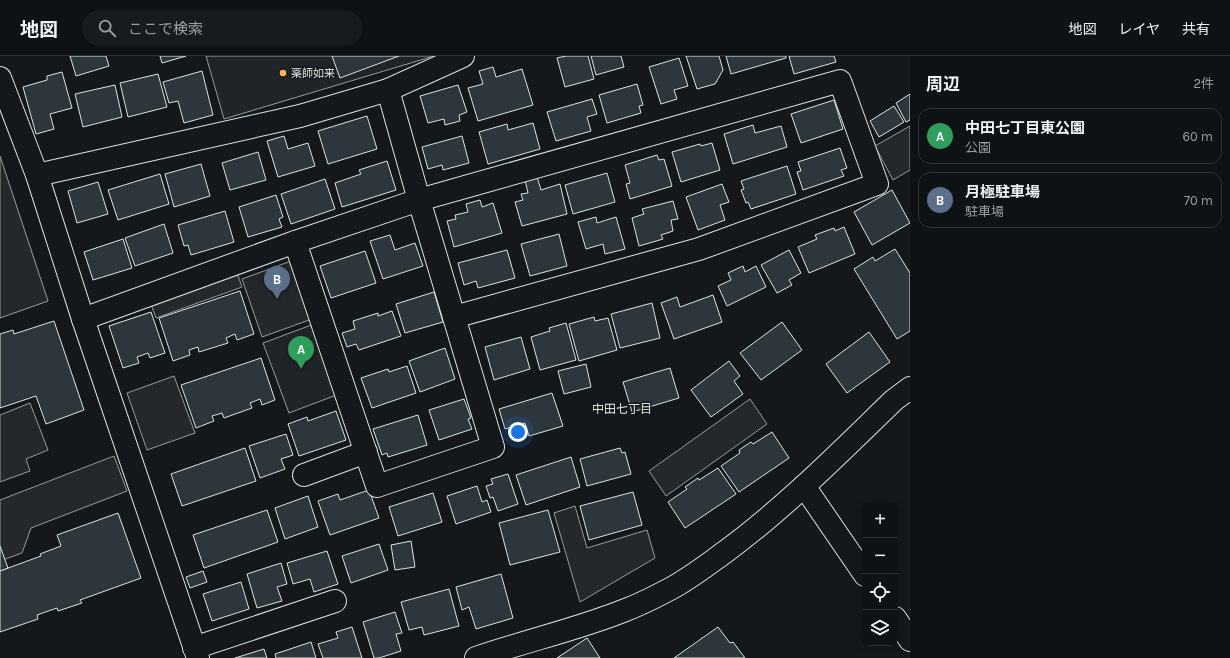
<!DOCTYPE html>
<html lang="ja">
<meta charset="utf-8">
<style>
body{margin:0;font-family:Karla,"Noto Sans JP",sans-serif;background:#181b1e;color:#f1f3f6}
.controls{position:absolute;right:12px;bottom:12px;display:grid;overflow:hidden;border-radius:8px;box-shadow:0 2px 6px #0003}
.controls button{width:36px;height:36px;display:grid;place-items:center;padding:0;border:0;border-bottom:1px solid #2f3234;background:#0f1215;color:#f1f3f6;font:20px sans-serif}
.you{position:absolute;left:518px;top:376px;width:14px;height:14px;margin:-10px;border:3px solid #fff;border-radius:50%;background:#1a73e8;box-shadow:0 0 0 6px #1a73e833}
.badge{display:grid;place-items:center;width:26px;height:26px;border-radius:50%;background:#8c9099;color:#fff;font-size:13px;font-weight:700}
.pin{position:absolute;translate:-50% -33px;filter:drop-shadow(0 1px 2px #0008)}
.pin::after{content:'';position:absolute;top:21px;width:14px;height:12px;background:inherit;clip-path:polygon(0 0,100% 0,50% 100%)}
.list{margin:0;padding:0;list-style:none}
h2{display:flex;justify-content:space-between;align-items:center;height:52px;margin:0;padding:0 16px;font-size:17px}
h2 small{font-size:13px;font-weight:400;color:#9b9ea0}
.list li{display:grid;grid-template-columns:26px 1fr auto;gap:12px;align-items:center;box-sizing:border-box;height:56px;margin:0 8px 8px;padding:0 8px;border:1px solid #2f3234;border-radius:12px}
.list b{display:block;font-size:15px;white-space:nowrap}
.list p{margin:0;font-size:13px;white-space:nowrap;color:#9b9ea0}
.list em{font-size:13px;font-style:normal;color:#9b9ea0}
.icon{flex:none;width:22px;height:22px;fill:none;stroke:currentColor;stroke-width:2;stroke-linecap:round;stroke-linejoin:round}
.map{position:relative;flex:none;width:910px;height:602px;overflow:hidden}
header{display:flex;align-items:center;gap:24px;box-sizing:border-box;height:56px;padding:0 20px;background:#0f1215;border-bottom:1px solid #2f3234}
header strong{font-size:19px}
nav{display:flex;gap:22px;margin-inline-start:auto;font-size:14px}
.search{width:280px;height:36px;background:#181b1e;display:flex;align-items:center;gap:10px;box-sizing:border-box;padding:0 14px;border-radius:22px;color:#9b9ea0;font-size:15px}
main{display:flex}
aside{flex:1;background:#0f1215}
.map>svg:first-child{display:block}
</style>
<header>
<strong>地図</strong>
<div class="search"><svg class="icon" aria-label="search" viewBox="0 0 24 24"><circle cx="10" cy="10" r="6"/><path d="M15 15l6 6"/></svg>ここで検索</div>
<nav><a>地図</a><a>レイヤ</a><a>共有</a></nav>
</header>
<main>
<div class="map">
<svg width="910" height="602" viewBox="0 0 910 602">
<rect width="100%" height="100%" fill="#14181c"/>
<g fill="#202428" stroke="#939e99">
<polygon points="206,0 434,0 224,63"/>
<polygon points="314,268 339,338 289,357 263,287"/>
</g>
<g fill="#24282b" stroke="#939e99">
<polygon points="910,70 910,114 893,124 875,90"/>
<polygon points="0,100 48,245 0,262"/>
<polygon points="291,205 312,263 262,281 242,223"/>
<polygon points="237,217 242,231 156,262 151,248"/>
<polygon points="174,320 195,377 147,394 127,337"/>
<polygon points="750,343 767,368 666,440 649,415"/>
<polygon points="30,347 48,394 26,403 30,415 0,426 0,359"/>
<polygon points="114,400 127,435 31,472 22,497 0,505 0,444"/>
<polygon points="575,450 587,492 647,474 655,502 580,546 554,457"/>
</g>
<g fill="#2c363c" stroke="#d8e6dc">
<polygon points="70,0 106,0 109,10 76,20"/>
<polygon points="160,0 186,0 162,7"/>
<polygon points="332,0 399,0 340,22"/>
<polygon points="566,0 588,0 594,23 565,31 557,2"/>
<polygon points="591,0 621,0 624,11 596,19"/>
<polygon points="686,0 719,0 723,14 715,28 697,33"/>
<polygon points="726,0 786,0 786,2 731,18"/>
<polygon points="789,0 834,0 836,6 794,18"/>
<polygon points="679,2 688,30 674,34 677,43 661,48 649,11"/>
<polygon points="493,11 496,21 522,13 533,49 478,65 468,32 483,28 479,15"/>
<polygon points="202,15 213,59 184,67 178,45 169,47 163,26"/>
<polygon points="62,16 72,52 50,58 54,73 36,78 23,31 47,24 47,20"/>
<polygon points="158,18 167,51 128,61 120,27"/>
<polygon points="637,28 643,49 639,50 641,57 607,67 599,39"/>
<polygon points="115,29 122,61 83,71 75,38"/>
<polygon points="458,29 467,56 459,59 460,65 445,69 444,63 428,67 420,40"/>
<polygon points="910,38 910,64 906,66 896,47"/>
<polygon points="592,43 597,58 587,61 591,75 556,85 547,56"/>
<polygon points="834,44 843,73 801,87 791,58"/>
<polygon points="894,50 904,66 879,81 870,65"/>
<polygon points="367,60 377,93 328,108 318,75"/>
<polygon points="533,67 540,93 488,108 479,76 507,68 508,74"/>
<polygon points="753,69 755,77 781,70 787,91 733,108 724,78"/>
<polygon points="284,80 288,93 308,87 315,110 278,121 267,85"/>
<polygon points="462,80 469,107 443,114 442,109 428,113 422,91"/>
<polygon points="712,87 720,114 681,126 672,96 700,88 701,90"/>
<polygon points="840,92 847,112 841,114 844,120 803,134 797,116 801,115 798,106"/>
<polygon points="258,96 266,124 230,134 222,107"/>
<polygon points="657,99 659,104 664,103 672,130 630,143 626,128 630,127 625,109"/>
<polygon points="387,105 396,134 342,151 335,127 361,118 359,114"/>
<polygon points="201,108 210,140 174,151 165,118"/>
<polygon points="787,110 796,138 751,153 748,146 746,147 741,134 744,133 741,125"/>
<polygon points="607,117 615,146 573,158 565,129"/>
<polygon points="160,118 169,148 118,164 108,134"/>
<polygon points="537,121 541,134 560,128 567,158 522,170 515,146 523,144 521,138 528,137 525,124"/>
<polygon points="325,123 335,153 291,168 281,138"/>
<polygon points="98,126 108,158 77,167 68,135"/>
<polygon points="722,128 729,146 720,149 725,164 698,174 686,141"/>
<polygon points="892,134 910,167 872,189 854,156"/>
<polygon points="276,139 283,161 279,163 282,171 248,181 239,151"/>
<polygon points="480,144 482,151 493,147 502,177 454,191 447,165 456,163 455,159 468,156 466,148"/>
<polygon points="673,145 678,163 671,164 673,175 661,179 663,183 639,190 632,162 644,158 642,153"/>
<polygon points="225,155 234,186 191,199 188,189 184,190 178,169"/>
<polygon points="596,161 597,167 616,161 625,193 605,198 603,188 586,193 578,166"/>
<polygon points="164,168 173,197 135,210 125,182"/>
<polygon points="844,171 855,198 809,217 798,191 817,183 815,179 834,172 835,175"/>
<polygon points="559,178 567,210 530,220 521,188"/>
<polygon points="390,179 395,194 415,187 423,210 383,223 370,185"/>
<polygon points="123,183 132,212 93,224 84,196"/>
<polygon points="895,193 910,217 910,275 897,283 854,213 873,201 875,205"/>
<polygon points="507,194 515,222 478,232 476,225 464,229 458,207"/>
<polygon points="789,194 801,217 789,224 792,229 777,237 761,209"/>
<polygon points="365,195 376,227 331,242 320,210"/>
<polygon points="743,210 745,216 756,210 766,231 727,250 718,230 731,224 728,217"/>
<polygon points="240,235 254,278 237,284 235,278 226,282 228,287 199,296 198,291 189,294 190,299 173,305 159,262"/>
<polygon points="434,236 443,266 405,277 396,248"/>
<polygon points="713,239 722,266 674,283 661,247 677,241 680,251"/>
<polygon points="652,247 660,282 620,292 611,258"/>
<polygon points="392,255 401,280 359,294 356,288 347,291 342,277 355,273 353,265 378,257 378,260"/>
<polygon points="151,256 165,297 150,302 148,297 137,301 139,307 123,312 109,270"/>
<polygon points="594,261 595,265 608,262 617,294 579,305 569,268"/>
<polygon points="54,265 84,354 46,368 36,340 0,352 0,278 13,274 14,278"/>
<polygon points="782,266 802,294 761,324 740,297"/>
<polygon points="566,267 576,304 540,314 531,281 550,275 549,272"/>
<polygon points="869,276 890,306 847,337 826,308"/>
<polygon points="521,281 530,313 494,324 485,291"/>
<polygon points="445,292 455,323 420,336 409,305"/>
<polygon points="261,302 275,344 262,349 260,343 250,347 252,352 224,362 222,357 212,360 214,365 196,372 181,329"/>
<polygon points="729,305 740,320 734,325 743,338 711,361 691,334"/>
<polygon points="586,308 591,331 564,338 558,315"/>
<polygon points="407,310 416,337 372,352 361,322 388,313 389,316"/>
<polygon points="670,312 679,342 632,356 623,326"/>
<polygon points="552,337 563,370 529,380 525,367 505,373 499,353"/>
<polygon points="464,343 471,362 468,363 472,373 439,384 429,354"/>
<polygon points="336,355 346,384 299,400 288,368 307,361 308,365"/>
<polygon points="418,359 427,389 388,401 387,397 382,399 373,373"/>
<polygon points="772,376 789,402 739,436 721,410 740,397 739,394 751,386 753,388"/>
<polygon points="286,378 293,399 281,403 285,413 260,422 249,390"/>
<polygon points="245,392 256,425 182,450 171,418"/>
<polygon points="620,392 622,397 625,396 631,418 587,430 580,403"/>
<polygon points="571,401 580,431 526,449 516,419"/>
<polygon points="718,412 736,438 685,472 668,446 687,433 685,431 698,422 699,424"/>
<polygon points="508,418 518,448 498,455 493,441 490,442 486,430 493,428 491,423"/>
<polygon points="477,430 482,446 487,444 491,456 456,468 447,440"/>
<polygon points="369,434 379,462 330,479 318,445 338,438 340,444"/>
<polygon points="633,436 642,469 589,484 580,450"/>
<polygon points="433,437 442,466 398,480 389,451"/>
<polygon points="308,440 318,471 285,483 275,452"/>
<polygon points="267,454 278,486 204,512 193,479"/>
<polygon points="548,454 560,496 510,509 499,467"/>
<polygon points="118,457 141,522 80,544 82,547 58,555 57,552 37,559 38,563 0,576 0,515 41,500 40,498 61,490 57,479"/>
<polygon points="411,485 415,511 395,514 391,489"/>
<polygon points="379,488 388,514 351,527 342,500"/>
<polygon points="0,490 8,512 0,515"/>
<polygon points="327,495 338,528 314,536 310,523 293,528 287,507"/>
<polygon points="281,507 287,528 277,531 282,545 257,552 247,518"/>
<polygon points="203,515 207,526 190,532 186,521"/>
<polygon points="501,518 513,562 476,573 469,551 462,554 456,531"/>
<polygon points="241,526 249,553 212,565 203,538"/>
<polygon points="449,533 459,570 424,579 422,571 409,574 401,546"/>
<polygon points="395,556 402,577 396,578 401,595 379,602 374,602 363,566"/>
<polygon points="352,571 362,602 323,602 318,588 338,582 336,576"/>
<polygon points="718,571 730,587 733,586 745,602 674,602"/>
<polygon points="587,582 600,602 557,602"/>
<polygon points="311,586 316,602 276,602 275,598"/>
<polygon points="264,593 267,602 235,602"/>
</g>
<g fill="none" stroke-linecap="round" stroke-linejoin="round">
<g stroke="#d8e6dc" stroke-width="24">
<g id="minor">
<polyline points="0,22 37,119 83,263 198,602"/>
<polyline points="37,119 300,60 388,34 463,0"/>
<polyline points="295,186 377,430 493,391 419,144 388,34"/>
<polyline points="83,263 295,186 419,144 840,25 877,128 699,193 454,261"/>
<polyline points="304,419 366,396"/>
<polyline points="804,430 865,519"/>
<polyline points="895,562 910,584"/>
<polyline points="194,592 335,545"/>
<path d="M476 602C525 585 575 574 623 555 639 549 655 541 670 533 689 523 707 509 725 496 786 451 839 397 894 344L910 332"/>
</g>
</g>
<use href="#minor" stroke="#14181c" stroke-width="22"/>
</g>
<circle fill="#ffb74d" stroke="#14181c" stroke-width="1.5" cx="283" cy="17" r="4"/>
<g text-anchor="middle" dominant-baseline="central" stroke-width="3" stroke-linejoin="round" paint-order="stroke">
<g font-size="11" fill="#d8e6dc" stroke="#14181c" text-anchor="start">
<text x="291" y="17">薬師如来</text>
</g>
<g font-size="12" fill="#d8e6dc" stroke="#14181c">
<text x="622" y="353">中田七丁目</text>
</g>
</g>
</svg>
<div class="controls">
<button>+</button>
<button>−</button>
<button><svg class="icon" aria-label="locate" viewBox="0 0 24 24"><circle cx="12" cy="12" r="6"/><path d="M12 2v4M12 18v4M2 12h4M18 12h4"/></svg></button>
<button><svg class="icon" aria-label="layers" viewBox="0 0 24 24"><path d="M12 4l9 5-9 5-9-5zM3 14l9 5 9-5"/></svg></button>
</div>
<div class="you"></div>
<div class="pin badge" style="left:301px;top:313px;background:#2e9e5b">A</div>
<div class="pin badge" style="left:277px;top:243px;background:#5c6f8a">B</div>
</div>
<aside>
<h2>周辺<small>2件</small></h2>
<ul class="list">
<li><span class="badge" style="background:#2e9e5b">A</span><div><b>中田七丁目東公園</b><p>公園</p></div><em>60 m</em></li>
<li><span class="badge" style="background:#5c6f8a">B</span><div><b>月極駐車場</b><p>駐車場</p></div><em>70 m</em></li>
</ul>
</aside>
</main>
